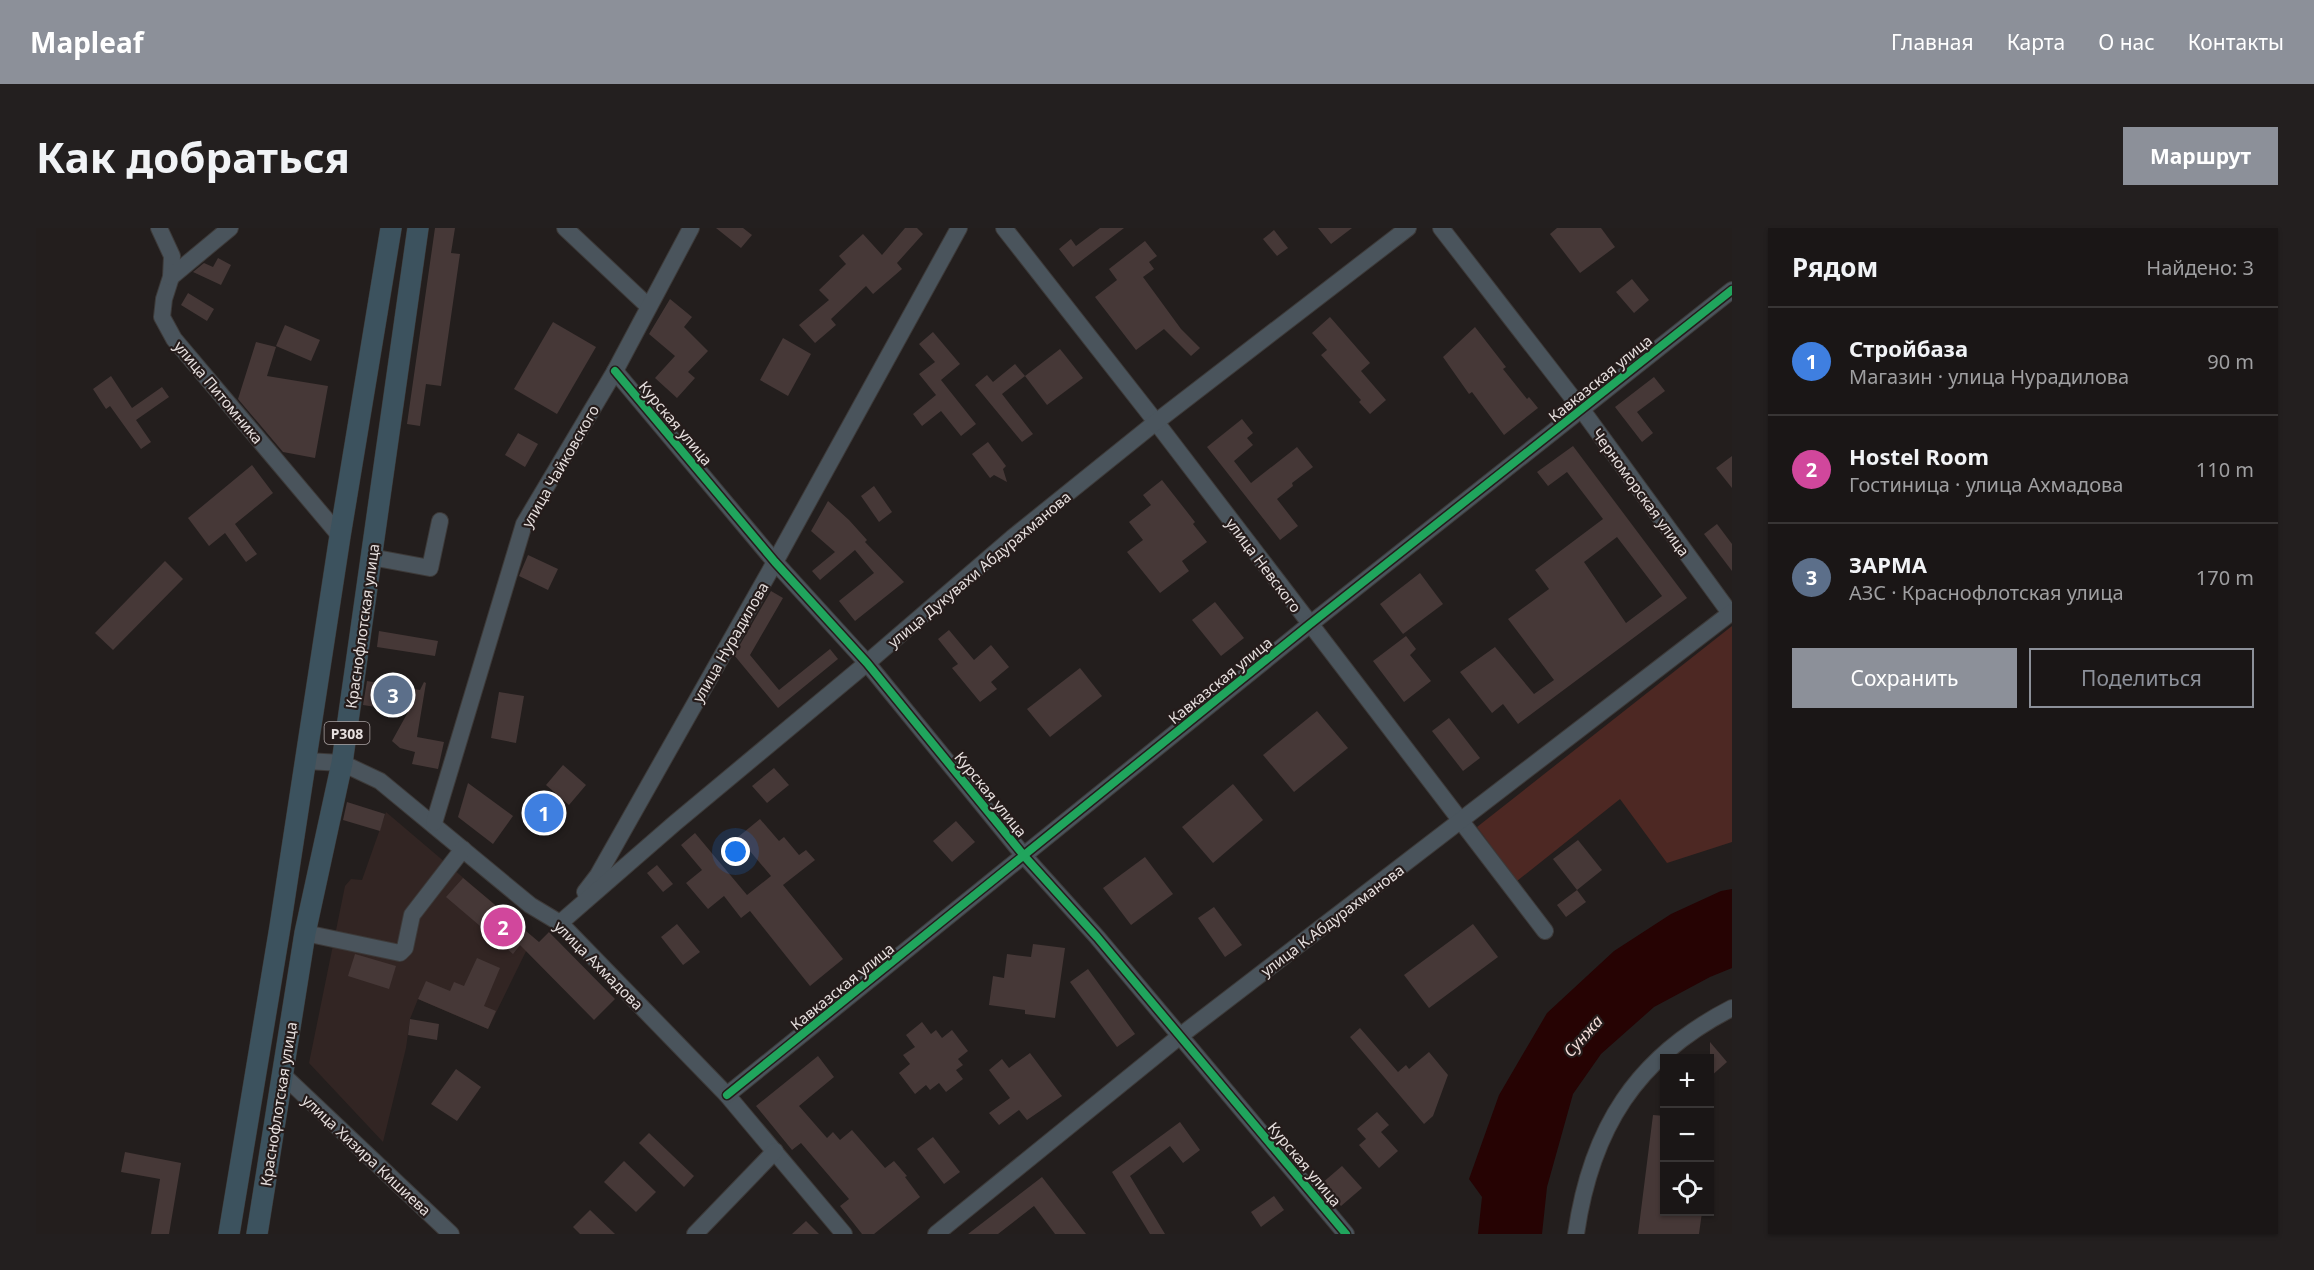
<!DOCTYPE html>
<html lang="ru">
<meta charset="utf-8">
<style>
body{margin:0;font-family:"Noto Sans",sans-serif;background:#231f1f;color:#f1f3f6}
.controls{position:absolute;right:18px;bottom:18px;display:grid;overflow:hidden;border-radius:0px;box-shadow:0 2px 4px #0004}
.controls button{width:54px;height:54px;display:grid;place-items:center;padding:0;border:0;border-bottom:2px solid #383535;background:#1a1616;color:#f1f3f6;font:30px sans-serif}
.you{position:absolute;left:700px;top:624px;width:21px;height:21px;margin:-15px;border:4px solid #fff;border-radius:50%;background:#1a73e8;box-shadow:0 0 0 9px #1a73e833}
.badge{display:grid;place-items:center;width:39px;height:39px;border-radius:50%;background:#8c9099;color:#fff;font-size:20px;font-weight:700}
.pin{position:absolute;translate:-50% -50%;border:3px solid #fff;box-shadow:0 2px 6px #0006}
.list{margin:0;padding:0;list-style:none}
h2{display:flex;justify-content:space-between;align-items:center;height:78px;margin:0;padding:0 24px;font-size:26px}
h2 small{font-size:20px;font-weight:400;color:#9f9fa1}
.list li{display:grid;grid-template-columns:39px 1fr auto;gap:18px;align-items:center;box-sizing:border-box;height:108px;padding:0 24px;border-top:2px solid #383535}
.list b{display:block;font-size:22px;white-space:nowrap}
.list p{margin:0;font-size:20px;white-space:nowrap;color:#9f9fa1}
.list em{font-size:20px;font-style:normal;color:#9f9fa1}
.actions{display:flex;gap:12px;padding:18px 24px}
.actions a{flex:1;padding:14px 0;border:2px solid #8c9099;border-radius:0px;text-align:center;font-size:21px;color:#8c9099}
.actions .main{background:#8c9099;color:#fff}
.icon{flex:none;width:33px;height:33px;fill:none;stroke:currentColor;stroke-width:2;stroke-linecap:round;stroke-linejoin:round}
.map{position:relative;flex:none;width:1696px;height:1006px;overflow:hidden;border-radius:0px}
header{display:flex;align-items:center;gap:36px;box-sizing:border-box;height:84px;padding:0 30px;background:#8c9099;color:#fff}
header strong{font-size:28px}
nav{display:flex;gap:33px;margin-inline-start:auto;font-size:21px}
.intro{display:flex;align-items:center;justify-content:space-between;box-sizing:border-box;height:144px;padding:0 36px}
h1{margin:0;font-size:42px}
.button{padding:15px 27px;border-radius:0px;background:#8c9099;color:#fff;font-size:21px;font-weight:700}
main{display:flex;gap:36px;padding:0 36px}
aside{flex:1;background:#1a1616;border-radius:0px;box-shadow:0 2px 4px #0004}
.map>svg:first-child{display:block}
</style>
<header>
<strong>Mapleaf</strong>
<nav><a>Главная</a><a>Карта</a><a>О нас</a><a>Контакты</a></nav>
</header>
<div class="intro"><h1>Как добраться</h1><a class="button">Маршрут</a></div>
<main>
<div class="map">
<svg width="1696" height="1006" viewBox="0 0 1696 1006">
<rect width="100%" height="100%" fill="#231e1d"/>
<polygon fill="#322523" points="350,584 497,709 452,801 382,771 374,791 370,820 347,914 273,835 309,658 315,651 326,652"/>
<polygon fill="#4d2823" points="1696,398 1696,614 1631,635 1584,571 1481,653 1441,599"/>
<polygon fill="#260303" points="1696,661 1696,740 1674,749 1618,779 1565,826 1537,866 1511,959 1506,1006 1442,1006 1446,969 1433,951 1463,867 1511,785 1578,723 1635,686 1685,663"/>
<g fill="#463837" fill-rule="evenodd">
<polygon points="399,0 419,0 415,25 424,26 405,158 390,156 384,198 371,196"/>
<polygon points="680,0 707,0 716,7 705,20"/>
<polygon points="869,0 881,0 887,6 861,35 866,41 837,66 830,58 795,91 800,97 779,115 763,97 793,72 783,62 810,36 803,28 827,6 846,27"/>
<polygon points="1064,0 1088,0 1037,39 1023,21 1035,11 1040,18"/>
<polygon points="1282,0 1316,0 1295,16"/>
<polygon points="1521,0 1565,0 1579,19 1544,45 1514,6"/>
<polygon points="1238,2 1252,20 1241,28 1227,11"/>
<polygon points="1109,13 1121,28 1113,34 1118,41 1107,49 1145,101 1164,120 1155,128 1128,101 1100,122 1059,69 1081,52 1073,41"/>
<polygon points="182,30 195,37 185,57 157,44 168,35 177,39"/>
<polygon points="1596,51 1613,72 1598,85 1580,64"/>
<polygon points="152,65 178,81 171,93 145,77"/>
<polygon points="634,71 656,89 648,99 672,123 652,144 659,150 641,170 619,150 639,128 613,106"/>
<polygon points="1294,89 1334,135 1325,143 1350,172 1334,186 1323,174 1325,172 1285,127 1291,122 1276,105"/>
<polygon points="517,94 560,119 521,186 478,161"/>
<polygon points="249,97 284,112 275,133 240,118"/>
<polygon points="1439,99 1470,139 1467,141 1491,171 1493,169 1502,180 1468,207 1436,164 1433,166 1407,129"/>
<polygon points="897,104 924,136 905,152 940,196 925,208 905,183 886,198 877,186 900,167 883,146 899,134 883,116"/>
<polygon points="747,110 775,126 752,168 724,152"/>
<polygon points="220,114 240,119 231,148 292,158 279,230 247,224 202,171"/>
<polygon points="1024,121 1047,150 1011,177 989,148"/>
<polygon points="979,136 989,148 966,166 997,206 986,214 939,157 951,147 957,154"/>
<polygon points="75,148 96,180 126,159 133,169 100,192 115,214 105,221 74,178 70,181 57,161"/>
<polygon points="1618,149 1629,163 1601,184 1617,205 1606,214 1579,179"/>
<polygon points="1206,191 1217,205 1211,210 1217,217 1198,233 1215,255 1261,219 1277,239 1256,255 1257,258 1241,271 1262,298 1244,312 1171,219"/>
<polygon points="482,205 502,216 489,239 469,227"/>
<polygon points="952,214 970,238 967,241 971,254 958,247 954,250 936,226"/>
<path d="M1537 218 1651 370 1482 496 1467 476 1456 485 1424 444 1459 419 1498 466 1518 452 1472 391 1513 361 1499 342 1567 291 1531 244 1512 258 1501 244ZM1581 309 1626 368 1590 395 1548 334Z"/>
<polygon points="1696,228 1696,260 1680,240"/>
<polygon points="216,237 237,265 199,296 221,326 210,334 189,305 173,318 152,290"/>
<polygon points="1126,252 1159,294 1157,296 1171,314 1146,333 1153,343 1124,365 1091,324 1107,312 1093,294 1115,277 1107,267"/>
<polygon points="838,258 856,284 843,294 825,268"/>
<polygon points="792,273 813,292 831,312 829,314 868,354 819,393 803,373 838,345 819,322 784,352 776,343 799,324 775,303"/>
<polygon points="1681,296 1696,316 1696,343 1668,306"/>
<polygon points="492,327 522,341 512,362 483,348"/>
<polygon points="129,333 147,351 77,422 59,405"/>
<polygon points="1384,345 1407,376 1367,406 1344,376"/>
<polygon points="735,363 747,370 714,427 743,462 794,421 802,431 742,480 698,427"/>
<polygon points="1179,374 1208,410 1185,428 1156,392"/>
<polygon points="913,402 938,432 955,417 973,439 955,454 961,461 944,474 916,440 922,436 902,411"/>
<polygon points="343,403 402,413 399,428 341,419"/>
<polygon points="1370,408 1380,421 1374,427 1395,453 1368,474 1337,433"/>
<polygon points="1044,440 1066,468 1014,509 991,481"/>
<polygon points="331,453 384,462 388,454 390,455 381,509 408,514 402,541 376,536 379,524 364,520 356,513 372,484 327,477"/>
<polygon points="463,464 488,468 480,515 455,510"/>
<polygon points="1281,483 1312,520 1258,564 1227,527"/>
<polygon points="1413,490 1444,530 1427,543 1396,503"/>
<polygon points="527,537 550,557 533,577 510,557"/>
<polygon points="738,540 753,557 731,575 716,558"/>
<polygon points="432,555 477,588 457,616 422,589"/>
<polygon points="1197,556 1227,592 1177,635 1146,599"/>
<polygon points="311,574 349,586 344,603 307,592"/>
<polygon points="724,591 743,613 748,609 763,627 770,622 779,632 747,657 807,731 774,758 714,683 705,690 688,668 672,681 650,655 666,642 645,617 659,605 711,667 735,648 702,609"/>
<polygon points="920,593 939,614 916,634 897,613"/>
<polygon points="1542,612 1566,642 1541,662 1517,631"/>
<polygon points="1109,629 1137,666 1095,697 1067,660"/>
<polygon points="621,637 637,656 627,664 611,645"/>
<polygon points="427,650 503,714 513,704 579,771 558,792 484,717 477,726 410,669"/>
<polygon points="1541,662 1550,674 1530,689 1521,677"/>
<polygon points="1178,679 1206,717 1189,729 1162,690"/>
<polygon points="641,696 664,724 647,737 625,709"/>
<polygon points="1437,696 1462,729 1393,780 1368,747"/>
<polygon points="997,716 1029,720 1019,790 989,786 989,782 953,777 957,748 968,750 971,726 995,729"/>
<polygon points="319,726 360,738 353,761 312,748"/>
<polygon points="441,730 464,740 448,778 460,783 452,801 382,771 390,753 414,763 418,754 428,758"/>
<polygon points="1052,741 1099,806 1081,819 1034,754"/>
<polygon points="374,791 403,796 401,812 372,807"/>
<polygon points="886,794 895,806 900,802 906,810 916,802 932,823 922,831 927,837 920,842 927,851 910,864 903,855 894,862 890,857 879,866 863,845 874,836 867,827 879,819 870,807"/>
<polygon points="1324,800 1362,844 1370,837 1373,841 1393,824 1412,847 1397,888 1388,896 1314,809"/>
<polygon points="1674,814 1691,834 1674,849"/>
<polygon points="994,825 1026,868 991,892 983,882 963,897 953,885 974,870 953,842 966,831 973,840"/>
<polygon points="782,828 798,849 763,878 791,910 797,904 804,912 816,902 849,940 858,933 871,948 869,949 884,969 838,1006 826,1006 804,978 813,971 765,915 756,922 720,878"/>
<polygon points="420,841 445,859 421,893 395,876"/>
<polygon points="1341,884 1353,897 1345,904 1362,923 1343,940 1323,917 1330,911 1321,901"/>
<polygon points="1617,887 1629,888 1629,984 1666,984 1663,1006 1602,1006"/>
<polygon points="1144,894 1164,922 1147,935 1134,918 1094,948 1129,1006 1114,1006 1076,944"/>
<polygon points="613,905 658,948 648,959 603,915"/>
<polygon points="897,909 924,944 908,956 881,921"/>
<polygon points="89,924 145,935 133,1006 115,1006 124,951 85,944"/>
<polygon points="588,933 620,964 600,984 568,954"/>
<polygon points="1306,938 1326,960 1305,978 1285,956"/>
<polygon points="1006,949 1050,1006 1019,1006 998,978 962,1006 932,1006"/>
<polygon points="1238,968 1248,982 1225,999 1215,984"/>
<polygon points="554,982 579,1006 544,1006 537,999"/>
<polygon points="770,993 783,1006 756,1006"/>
</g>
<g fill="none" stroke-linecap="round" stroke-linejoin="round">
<g stroke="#3d3a39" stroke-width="18">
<g id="minor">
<polyline points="123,0 136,28 135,49 128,71 126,89 138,111 304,308"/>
<polyline points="529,0 612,78"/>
<polyline points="968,0 1120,194 1509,703"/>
<polyline points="1405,0 1546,182 1694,385"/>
<polyline points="135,49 194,0"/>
<polyline points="579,143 739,334 831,435 989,629 1061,709 1310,1006"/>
<polyline points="335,329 394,340 404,293"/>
<polyline points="270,533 306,535 344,553 494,677 524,695 691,867 808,1006"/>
<polyline points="398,595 488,296 579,143 655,0"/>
<polyline points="549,664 562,647 739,334 923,0"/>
<polyline points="524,695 639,595 831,435 976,310 1120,194 1372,0"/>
<polyline points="269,705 364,725 369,720 376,687 427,621"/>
<polyline points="247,847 415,1006"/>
<polyline points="691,867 1273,397 1696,62"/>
<polyline points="659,1006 739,923"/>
<polyline points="900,1006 1144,808 1696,384"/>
<path d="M1540 1006C1555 901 1600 829 1696 780"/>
</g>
</g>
<g stroke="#3d3a39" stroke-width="22">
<g id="major">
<polyline points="193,1006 244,699 304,308 355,0"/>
<polyline points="221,1006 269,705 306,535 382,0"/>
</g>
</g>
<use href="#minor" stroke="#4a545c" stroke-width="16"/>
<use href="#major" stroke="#3c525e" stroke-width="21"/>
<g stroke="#251c1b" stroke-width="11">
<g id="cycleway">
<polyline points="579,143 739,334 831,435 989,629 1061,709 1310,1006"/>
<polyline points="691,867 1273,397 1696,62"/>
</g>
</g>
<use href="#cycleway" stroke="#20a55d" stroke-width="8"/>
</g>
<g text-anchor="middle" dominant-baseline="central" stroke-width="4.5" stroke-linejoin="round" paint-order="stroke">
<rect fill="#251c1b" stroke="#aca4a4" stroke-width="1.5" x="288.5" y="494" width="45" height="22" rx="4.5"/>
<g font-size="14" font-weight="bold" fill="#e6dfde">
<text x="311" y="505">P308</text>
</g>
<g font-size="15" fill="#e6dfde" stroke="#251c1b">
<text transform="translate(1564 150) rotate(-39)">Кавказская улица</text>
<text transform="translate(183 164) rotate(50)">улица Питомника</text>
<text transform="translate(640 195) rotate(50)">Курская улица</text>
<text transform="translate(524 238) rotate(-60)">улица Чайковского</text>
<text transform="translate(1605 264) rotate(54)">Черноморская улица</text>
<text transform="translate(1228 337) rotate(53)">улица Невского</text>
<text transform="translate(943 341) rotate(-40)">улица Дукувахи Абдурахманова</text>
<text transform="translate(326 398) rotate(-82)">Краснофлотская улица</text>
<text transform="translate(694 414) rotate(-60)">улица Нурадилова</text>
<text transform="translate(1184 452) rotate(-39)">Кавказская улица</text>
<text transform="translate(955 566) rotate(51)">Курская улица</text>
<text transform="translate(1296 692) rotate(-37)">улица К.Абдурахманова</text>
<text transform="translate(563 737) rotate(45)">улица Ахмадова</text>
<text transform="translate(806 758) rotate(-39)">Кавказская улица</text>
<text transform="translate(242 876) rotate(-81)">Краснофлотская улица</text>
<text transform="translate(331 927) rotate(43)">улица Хизира Кишиева</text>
<text transform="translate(1269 936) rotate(50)">Курская улица</text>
</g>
<g font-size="16" font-style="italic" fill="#f3ddd9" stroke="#251c1b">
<text transform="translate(1547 808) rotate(-48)">Сунжа</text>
</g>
</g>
</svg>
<div class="controls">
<button>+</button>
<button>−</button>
<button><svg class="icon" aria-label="locate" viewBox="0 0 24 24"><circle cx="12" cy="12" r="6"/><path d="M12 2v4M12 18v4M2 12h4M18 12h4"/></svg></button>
</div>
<div class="you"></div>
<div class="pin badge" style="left:508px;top:585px;background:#3f7fe0">1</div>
<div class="pin badge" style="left:467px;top:699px;background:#d1479c">2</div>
<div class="pin badge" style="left:357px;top:467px;background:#5c6f8a">3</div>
</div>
<aside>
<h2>Рядом<small>Найдено: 3</small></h2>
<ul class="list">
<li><span class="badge" style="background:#3f7fe0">1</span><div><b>Стройбаза</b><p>Магазин · улица Нурадилова</p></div><em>90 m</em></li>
<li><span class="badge" style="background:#d1479c">2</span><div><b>Hostel Room</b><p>Гостиница · улица Ахмадова</p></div><em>110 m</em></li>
<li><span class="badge" style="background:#5c6f8a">3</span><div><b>ЗАРМА</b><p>АЗС · Краснофлотская улица</p></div><em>170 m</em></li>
</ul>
<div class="actions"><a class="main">Сохранить</a><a>Поделиться</a></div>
</aside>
</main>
